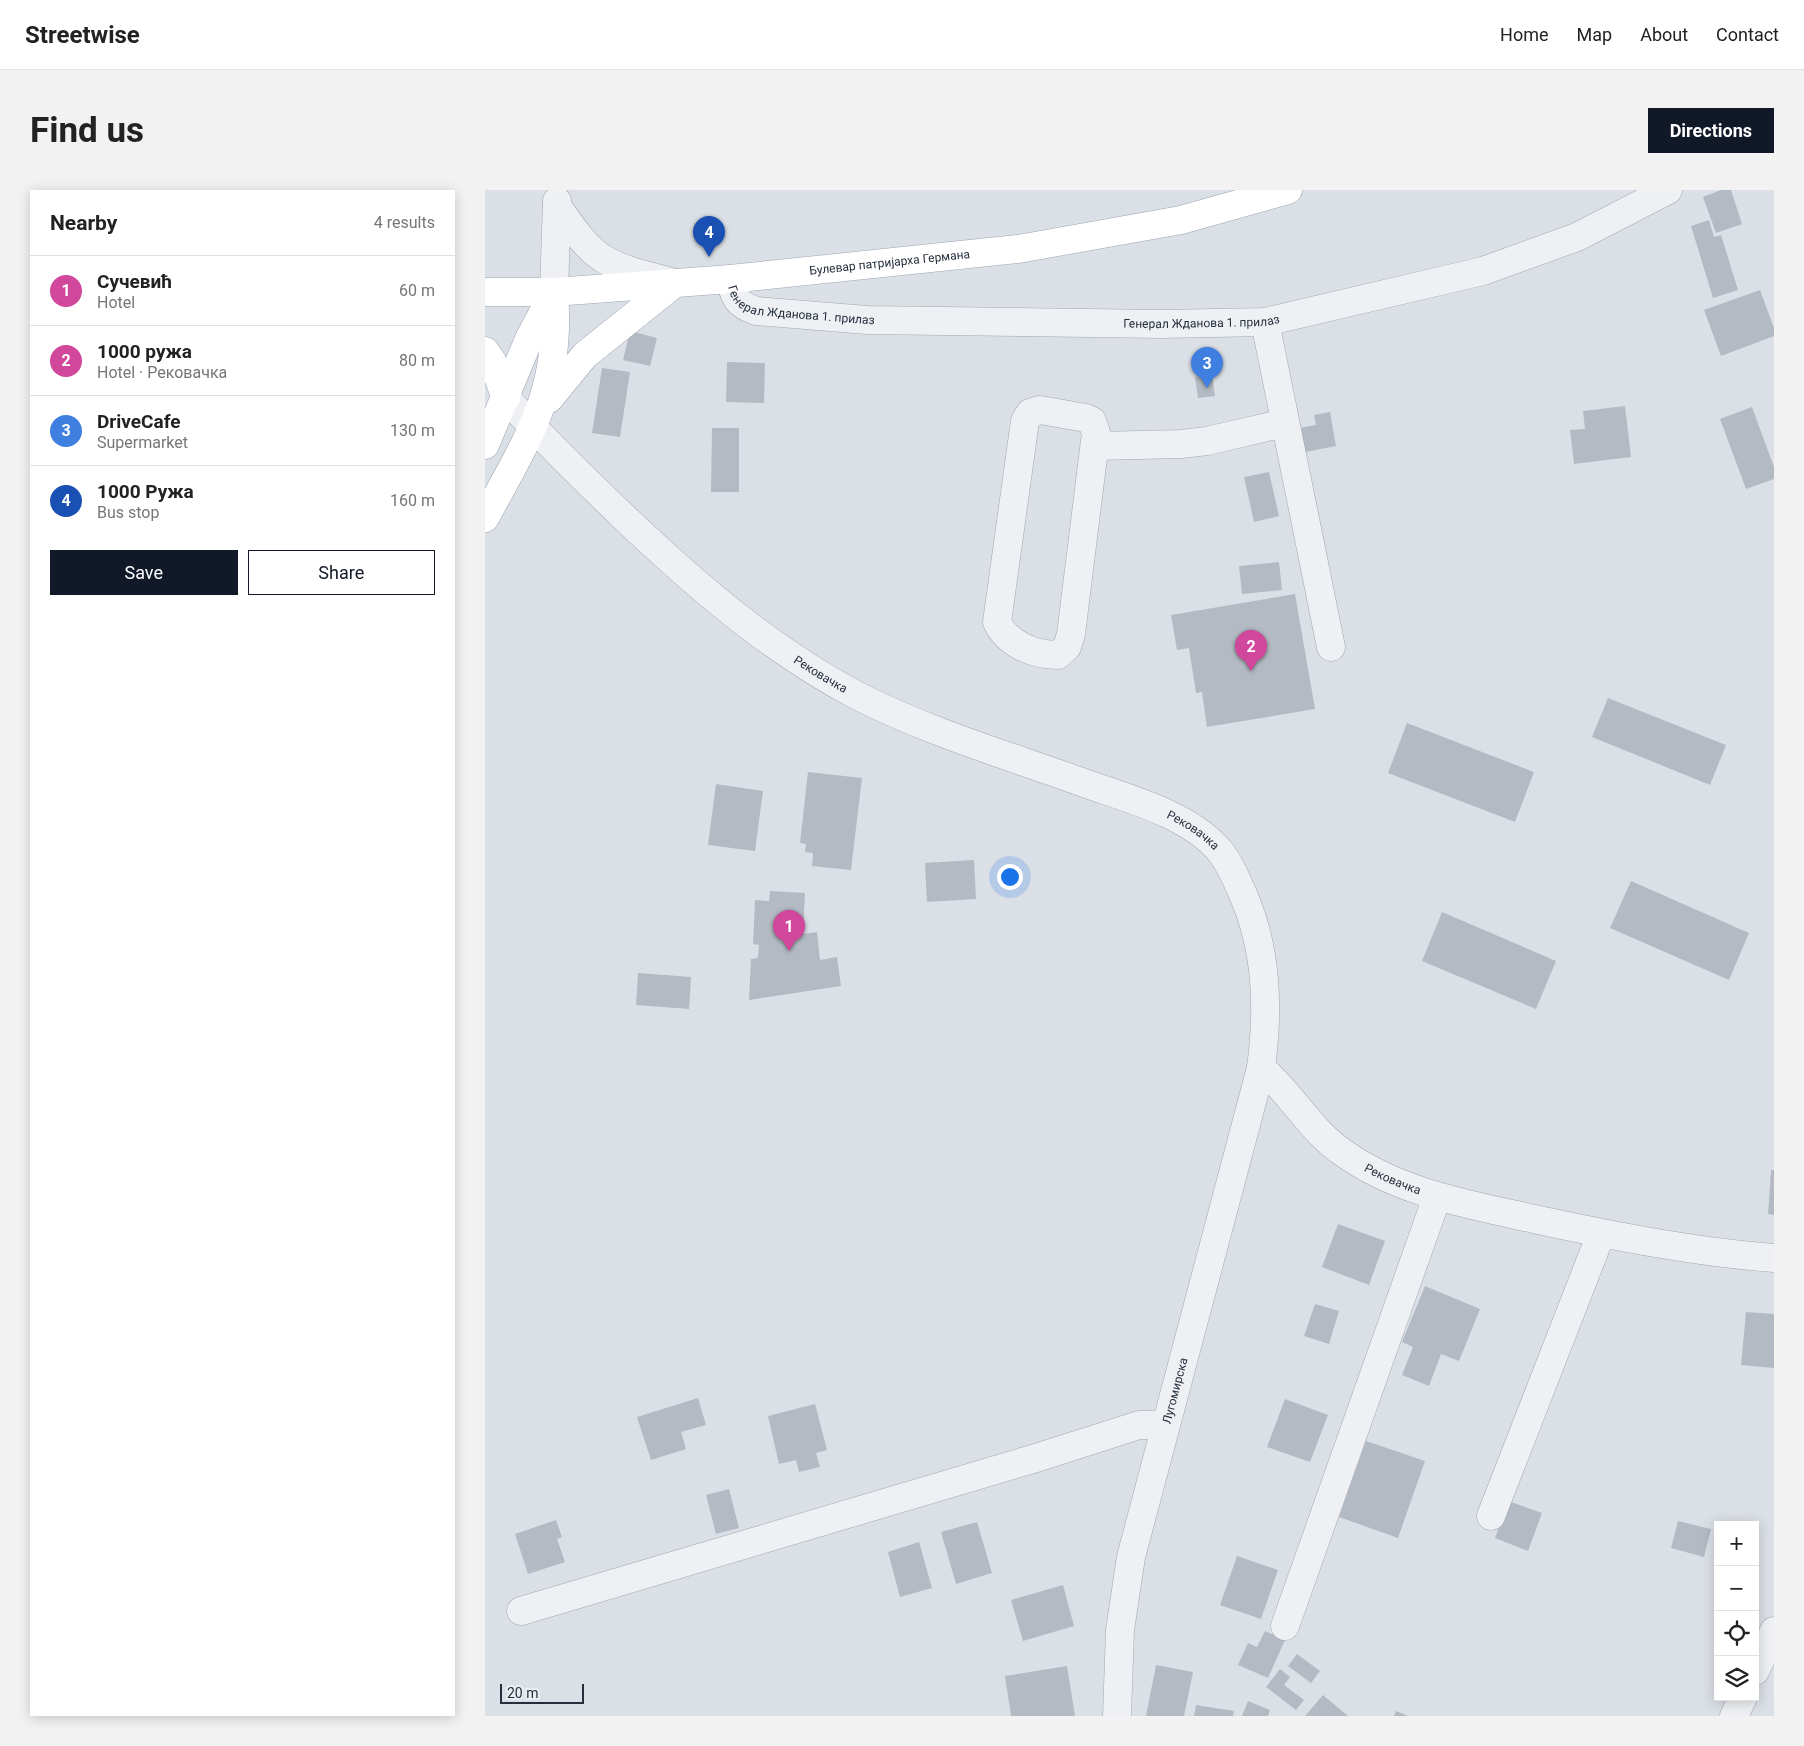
<!DOCTYPE html>
<meta charset="utf-8">
<style>
body{margin:0;font-family:Roboto,sans-serif;background:#f2f2f2;color:#222}
.controls{position:absolute;right:15px;bottom:15px;display:grid;overflow:hidden;border-radius:0px;box-shadow:0 2px 12px #0003}
.controls button{width:45px;height:45px;display:grid;place-items:center;padding:0;border:0;border-bottom:1px solid #e0e0e0;background:#fff;color:#222;font:25px sans-serif}
.scale{position:absolute;left:15px;bottom:12px;width:84px;box-sizing:border-box;padding-left:5px;border:2px solid #252f3c;border-top:0;font-size:14px;line-height:18px;white-space:nowrap;color:#252f3c;-webkit-text-stroke:4px #eaeff4;paint-order:stroke}
.you{position:absolute;left:524px;top:686px;width:18px;height:18px;margin:-12px;border:4px solid #fff;border-radius:50%;background:#1a73e8;box-shadow:0 0 0 8px #1a73e833}
.badge{display:grid;place-items:center;width:32px;height:32px;border-radius:50%;background:#111827;color:#fff;font-size:16px;font-weight:700}
.pin{position:absolute;translate:-50% -41px;filter:drop-shadow(0 1px 2px #0008)}
.pin::after{content:'';position:absolute;top:26px;width:18px;height:15px;background:inherit;clip-path:polygon(0 0,100% 0,50% 100%)}
.list{margin:0;padding:0;list-style:none}
h2{display:flex;justify-content:space-between;align-items:center;height:65px;margin:0;padding:0 20px;font-size:21px}
h2 small{font-size:16px;font-weight:400;color:#767676}
.list li{display:grid;grid-template-columns:32px 1fr auto;gap:15px;align-items:center;box-sizing:border-box;height:70px;padding:0 20px;border-top:1px solid #e0e0e0}
.list b{display:block;font-size:19px;white-space:nowrap}
.list p{margin:0;font-size:16px;white-space:nowrap;color:#767676}
.list em{font-size:16px;font-style:normal;color:#767676}
.actions{display:flex;gap:10px;padding:15px 20px}
.actions a{flex:1;padding:11px 0;border:1px solid #111827;border-radius:0px;text-align:center;font-size:18px;color:#111827}
.actions .main{background:#111827;color:#fff}
.icon{flex:none;width:28px;height:28px;fill:none;stroke:currentColor;stroke-width:2;stroke-linecap:round;stroke-linejoin:round}
.map{position:relative;flex:none;width:1289px;height:1526px;overflow:hidden;border-radius:0px}
header{display:flex;align-items:center;gap:30px;box-sizing:border-box;height:70px;padding:0 25px;background:#fff;border-bottom:1px solid #e0e0e0}
header strong{font-size:24px}
nav{display:flex;gap:28px;margin-inline-start:auto;font-size:18px}
.intro{display:flex;align-items:center;justify-content:space-between;box-sizing:border-box;height:120px;padding:0 30px}
h1{margin:0;font-size:35px}
.button{padding:12px 22px;border-radius:0px;background:#111827;color:#fff;font-size:18px;font-weight:700}
main{display:flex;gap:30px;padding:0 30px}
aside{flex:1;background:#fff;border-radius:0px;box-shadow:0 2px 12px #0003}
.map>svg:first-child{display:block}
</style>
<header>
<strong>Streetwise</strong>
<nav><a>Home</a><a>Map</a><a>About</a><a>Contact</a></nav>
</header>
<div class="intro"><h1>Find us</h1><a class="button">Directions</a></div>
<main>
<aside>
<h2>Nearby<small>4 results</small></h2>
<ul class="list">
<li><span class="badge" style="background:#d1479c">1</span><div><b>Сучевић</b><p>Hotel</p></div><em>60 m</em></li>
<li><span class="badge" style="background:#d1479c">2</span><div><b>1000 ружа</b><p>Hotel · Рековачка</p></div><em>80 m</em></li>
<li><span class="badge" style="background:#3f7fe0">3</span><div><b>DriveCafe</b><p>Supermarket</p></div><em>130 m</em></li>
<li><span class="badge" style="background:#1a4fb4">4</span><div><b>1000 Ружа</b><p>Bus stop</p></div><em>160 m</em></li>
</ul>
<div class="actions"><a class="main">Save</a><a>Share</a></div>
</aside>
<div class="map">
<svg width="1289" height="1526" viewBox="0 0 1289 1526">
<rect width="100%" height="100%" fill="#dbe0e6"/>
<g fill="#b3bac3">
<polygon points="1236,0 1246,0 1257,34 1231,43 1218,7"/>
<polygon points="1224,30 1229,47 1236,45 1253,100 1228,108 1206,36"/>
<polygon points="1275,100 1289,138 1289,146 1236,166 1219,120"/>
<polygon points="145,141 172,148 165,176 138,170"/>
<polygon points="242,172 280,173 279,213 241,212"/>
<polygon points="117,178 145,182 135,247 107,243"/>
<polygon points="727,185 730,206 713,208 710,187"/>
<polygon points="1140,216 1146,267 1089,274 1085,240 1100,239 1098,221"/>
<polygon points="1267,217 1289,277 1289,289 1261,299 1235,229"/>
<polygon points="845,222 851,256 820,262 815,238 831,235 829,225"/>
<polygon points="227,238 254,238 254,302 226,302"/>
<polygon points="784,282 794,326 769,332 759,287"/>
<polygon points="794,372 797,400 757,404 754,376"/>
<polygon points="810,404 830,519 722,537 717,502 711,503 704,458 692,460 686,425"/>
<polygon points="1123,508 1241,555 1225,595 1107,547"/>
<polygon points="922,533 1049,582 1030,632 903,583"/>
<polygon points="323,582 377,588 366,680 327,676 328,663 320,662 321,654 315,653"/>
<polygon points="231,594 278,601 270,661 223,655"/>
<polygon points="489,670 491,709 442,712 440,673"/>
<polygon points="1146,691 1264,743 1244,790 1125,738"/>
<polygon points="285,701 320,703 318,744 332,742 335,770 352,767 356,796 264,810 266,769 273,768 274,755 268,754 270,710 284,711"/>
<polygon points="957,722 1071,771 1051,819 937,771"/>
<polygon points="153,783 206,787 204,819 151,815"/>
<polygon points="1286,980 1289,980 1289,1025 1283,1024"/>
<polygon points="853,1034 900,1051 884,1095 837,1077"/>
<polygon points="940,1096 995,1119 974,1171 956,1164 944,1196 917,1185 928,1157 917,1152"/>
<polygon points="830,1114 854,1121 844,1154 819,1146"/>
<polygon points="1261,1122 1289,1124 1289,1178 1256,1175"/>
<polygon points="213,1208 221,1235 196,1242 201,1259 166,1270 152,1227"/>
<polygon points="800,1209 843,1225 825,1272 782,1257"/>
<polygon points="330,1214 342,1260 331,1263 335,1277 314,1282 311,1270 294,1274 283,1226"/>
<polygon points="881,1251 940,1271 913,1348 854,1327"/>
<polygon points="244,1299 254,1338 231,1344 221,1305"/>
<polygon points="1023,1311 1057,1323 1043,1361 1010,1348"/>
<polygon points="71,1330 77,1347 72,1349 80,1372 43,1384 30,1344"/>
<polygon points="1193,1331 1226,1339 1219,1367 1186,1358"/>
<polygon points="492,1332 507,1383 471,1394 456,1342"/>
<polygon points="434,1352 447,1398 415,1407 403,1362"/>
<polygon points="752,1366 793,1380 776,1429 735,1415"/>
<polygon points="578,1395 589,1436 538,1451 526,1410"/>
<polygon points="780,1441 800,1450 783,1488 753,1475 763,1453 772,1457"/>
<polygon points="812,1464 835,1481 826,1493 803,1476"/>
<polygon points="671,1475 708,1482 699,1526 661,1526"/>
<polygon points="582,1476 590,1526 526,1526 520,1486"/>
<polygon points="795,1479 805,1487 799,1495 819,1510 811,1520 781,1497"/>
<polygon points="838,1505 863,1526 820,1526"/>
<polygon points="763,1511 785,1520 783,1526 757,1526"/>
<polygon points="711,1515 749,1521 748,1526 709,1526"/>
<polygon points="911,1521 923,1526 909,1526"/>
</g>
<g fill="none" stroke-linecap="round" stroke-linejoin="round">
<g stroke="#a1a7b0" stroke-width="29">
<g id="minor">
<path d="M72 16C85 34 98 55 117 68 138 81 166 86 190 93"/>
<path id="s1" d="M245 89C250 108 251 114 271 121L382 130 676 134 780 132 998 81 1092 47 1183 0"/>
<polyline points="69,102 72,11"/>
<polyline points="780,132 846,457"/>
<path id="s2" d="M21 208C60 251 101 291 144 332 214 398 287 461 373 506 446 543 525 566 602 594 644 609 702 624 733 659 744 671 750 687 757 702 782 758 784 817 776 878 806 903 825 940 857 962 914 1003 983 1014 1049 1029 1128 1046 1209 1062 1289 1068"/>
<path d="M555 220 601 228 607 231 611 243 586 444 582 457 573 465C549 465 522 454 512 432L540 231 545 223Z"/>
<polyline points="611,256 696,254 722,251 799,233"/>
<polyline points="1006,1326 1116,1044"/>
<polyline points="36,1421 551,1268 654,1235 681,1235"/>
<polyline points="800,1436 952,1007"/>
<polyline points="1270,1481 1289,1441"/>
<path id="s3" d="M632 1526 635 1440 646 1367 776 878"/>
<polyline points="1249,1526 1258,1507"/>
</g>
</g>
<g stroke="#9ba5b2" stroke-width="29">
<g id="major">
<path id="s4" d="M0 102H69L245 89 533 59 696 30 803 0"/>
<polyline points="0,161 7,171 21,208"/>
<polyline points="64,209 100,165 190,93"/>
<polyline points="0,255 44,149 69,102"/>
<path d="M0 328C44 246 77 200 69 102"/>
</g>
</g>
<use href="#minor" stroke="#eef0f4" stroke-width="28"/>
<use href="#major" stroke="#fff" stroke-width="28"/>
</g>
<g text-anchor="middle" dominant-baseline="central" stroke-width="4.5" stroke-linejoin="round" paint-order="stroke">
<g font-size="12" fill="#252f3c" stroke="#eaeff4">
<text stroke="none"><textPath href="#s4" startOffset="406">Булевар патријарха Германа</textPath></text>
<text stroke="none"><textPath href="#s1" startOffset="85">Генерал Жданова 1. прилаз</textPath></text>
<text stroke="none"><textPath href="#s1" startOffset="490">Генерал Жданова 1. прилаз</textPath></text>
<text stroke="none"><textPath href="#s2" startOffset="420">Рековачка</textPath></text>
<text stroke="none"><textPath href="#s2" startOffset="825">Рековачка</textPath></text>
<text stroke="none"><textPath href="#s2" startOffset="1260">Рековачка</textPath></text>
<text stroke="none"><textPath href="#s3" startOffset="332">Лугомирска</textPath></text>
</g>
</g>
</svg>
<div class="controls">
<button>+</button>
<button>−</button>
<button><svg class="icon" aria-label="locate" viewBox="0 0 24 24"><circle cx="12" cy="12" r="6"/><path d="M12 2v4M12 18v4M2 12h4M18 12h4"/></svg></button>
<button><svg class="icon" aria-label="layers" viewBox="0 0 24 24"><path d="M12 4l9 5-9 5-9-5zM3 14l9 5 9-5"/></svg></button>
</div>
<div class="scale">20 m</div>
<div class="you"></div>
<div class="pin badge" style="left:304px;top:761px;background:#d1479c">1</div>
<div class="pin badge" style="left:766px;top:481px;background:#d1479c">2</div>
<div class="pin badge" style="left:722px;top:198px;background:#3f7fe0">3</div>
<div class="pin badge" style="left:224px;top:67px;background:#1a4fb4">4</div>
</div>
</main>
